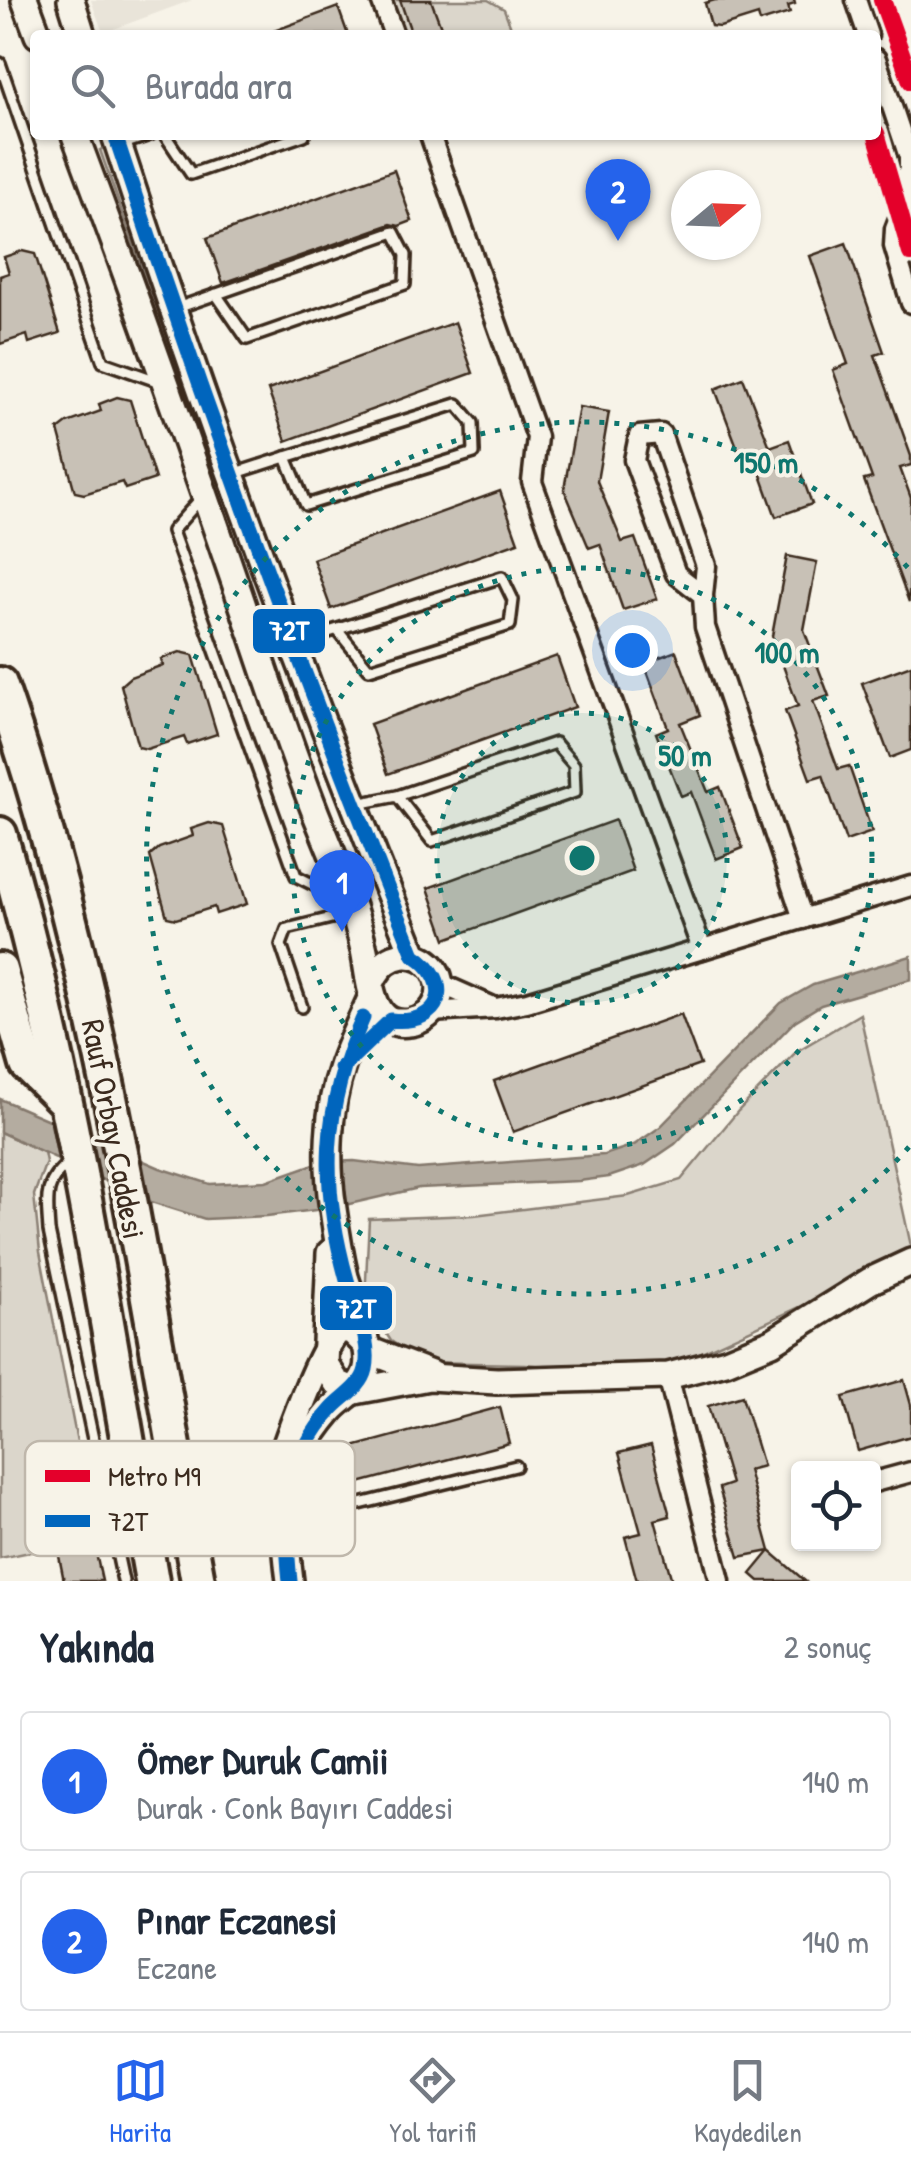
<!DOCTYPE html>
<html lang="tr">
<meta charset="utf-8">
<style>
body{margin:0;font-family:"Patrick Hand",sans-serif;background:#f2f2f3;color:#1f2937}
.controls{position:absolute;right:30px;bottom:30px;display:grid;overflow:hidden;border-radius:10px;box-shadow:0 2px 8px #0004}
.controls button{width:90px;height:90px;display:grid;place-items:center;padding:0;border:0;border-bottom:2px solid #e0e1e3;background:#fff;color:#1f2937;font:50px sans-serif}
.compass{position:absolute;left:671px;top:170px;width:90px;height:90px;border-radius:50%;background:#fff;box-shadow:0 2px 8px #0004;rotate:71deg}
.you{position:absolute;left:632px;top:650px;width:35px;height:35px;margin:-25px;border:8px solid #fff;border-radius:50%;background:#1a73e8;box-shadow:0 0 0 15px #1a73e833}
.badge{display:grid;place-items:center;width:65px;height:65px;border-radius:50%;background:#2563eb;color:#fff;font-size:32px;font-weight:700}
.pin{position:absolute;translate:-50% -82px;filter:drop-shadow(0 2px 5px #0008)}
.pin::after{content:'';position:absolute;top:52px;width:35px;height:30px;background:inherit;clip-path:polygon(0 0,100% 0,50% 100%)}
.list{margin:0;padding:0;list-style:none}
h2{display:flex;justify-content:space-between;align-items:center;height:130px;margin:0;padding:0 40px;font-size:42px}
h2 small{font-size:32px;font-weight:400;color:#747a83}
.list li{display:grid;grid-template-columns:65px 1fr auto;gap:30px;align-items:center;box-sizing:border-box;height:140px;margin:0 20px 20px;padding:0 20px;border:2px solid #e0e1e3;border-radius:10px}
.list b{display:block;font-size:38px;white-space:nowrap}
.list p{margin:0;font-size:32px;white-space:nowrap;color:#747a83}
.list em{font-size:32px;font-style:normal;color:#747a83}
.icon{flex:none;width:55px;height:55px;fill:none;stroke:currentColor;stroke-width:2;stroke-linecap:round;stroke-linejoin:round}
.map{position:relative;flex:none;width:911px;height:1581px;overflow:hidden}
.search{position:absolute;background:#fff;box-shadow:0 2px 8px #0004;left:30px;right:30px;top:30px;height:110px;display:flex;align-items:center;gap:25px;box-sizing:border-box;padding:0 35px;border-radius:10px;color:#747a83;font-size:38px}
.sheet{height:450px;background:#fff}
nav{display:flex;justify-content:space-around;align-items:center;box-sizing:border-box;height:140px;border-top:2px solid #e0e1e3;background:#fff;font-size:28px;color:#747a83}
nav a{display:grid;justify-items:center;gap:5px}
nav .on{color:#2563eb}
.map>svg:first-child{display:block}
</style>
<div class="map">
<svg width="911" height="1581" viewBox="0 0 911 1581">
<rect width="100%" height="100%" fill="#f7f3e8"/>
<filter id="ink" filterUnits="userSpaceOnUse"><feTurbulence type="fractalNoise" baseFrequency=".01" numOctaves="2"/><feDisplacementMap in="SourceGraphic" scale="20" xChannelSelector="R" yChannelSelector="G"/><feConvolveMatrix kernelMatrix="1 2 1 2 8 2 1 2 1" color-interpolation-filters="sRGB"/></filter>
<g filter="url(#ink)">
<polygon fill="#e9e4d9" points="91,0 192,0 103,33"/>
<g fill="#dbd6cb" stroke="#8b8074" stroke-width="2.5">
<polygon points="386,0 488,0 504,9 514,35 399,35"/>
<polygon points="106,147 212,447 206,450 100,150"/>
<polygon points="860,1014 911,1246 813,1301 680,1362 599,1372 526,1364 422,1362 391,1341 365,1300 369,1219 474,1215 628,1196 681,1180 738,1111 797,1051"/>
<polygon points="0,1132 44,1152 46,1162 34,1195 40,1252 96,1539 0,1558"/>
</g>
<polygon fill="#b4aca0" stroke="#84786c" stroke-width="2.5" points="911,956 911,979 821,1005 795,1021 675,1144 644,1165 609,1177 579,1181 419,1188 332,1208 267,1216 205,1219 148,1201 0,1132 0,1099 160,1168 210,1184 266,1181 314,1164 329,1162 354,1161 418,1169 604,1155 634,1145 660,1127 781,1003 813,985"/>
<g fill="#c8c1b6" stroke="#3b2a1e" stroke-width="2.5">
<polygon points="400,0 431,0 444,35 412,35"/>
<polygon points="715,0 794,0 795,4 788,6 790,13 760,22 758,15 720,27 711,26 705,3"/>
<polygon points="338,7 348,35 268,35 268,33"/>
<polygon points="394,170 412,221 399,226 391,224 223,283 207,238"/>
<polygon points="846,243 884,352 875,355 911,456 911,465 900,468 911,498 909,602 864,480 872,478 833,370 848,364 810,256"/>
<polygon points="22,251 35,254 60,333 29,343 27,335 0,344 0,276 9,273 4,257"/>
<polygon points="455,322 473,373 286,441 268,390"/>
<polygon points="743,378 770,447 789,440 812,504 776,517 751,447 739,452 715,389"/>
<polygon points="117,397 130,400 155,479 125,489 122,482 84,494 75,492 58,430 67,423 101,411 99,404"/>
<polygon points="579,407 609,412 597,481 622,542 635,538 657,599 623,610 600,544 589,548 564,489"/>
<polygon points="500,491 518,542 331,609 313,559"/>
<polygon points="787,556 817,562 804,630 829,696 813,701 838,769 849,766 872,832 846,841 823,775 810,779 785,711 798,706 772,636"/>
<polygon points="676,651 700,715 680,723 708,792 720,787 743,848 716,859 691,792 681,796 656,733 668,728 644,663"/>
<polygon points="180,652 193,655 217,734 187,744 184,737 147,749 138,747 121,685 130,677 163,665 161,659"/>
<polygon points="557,656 575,707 388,774 370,724"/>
<polygon points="911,665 911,750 890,758 862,683"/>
<polygon points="615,820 633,871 446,939 428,888"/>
<polygon points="209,823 223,826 247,904 216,914 214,907 176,919 167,917 150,856 159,848 193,836 191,829"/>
<polygon points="681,1014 700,1065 513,1132 494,1081"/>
<polygon points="904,1380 911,1405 911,1436 858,1451 843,1397"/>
<polygon points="742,1396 763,1466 748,1470 770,1551 739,1557 719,1488 731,1484 708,1406"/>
<polygon points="500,1407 509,1443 359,1483 349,1448"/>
<polygon points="651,1445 670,1516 655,1520 672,1581 637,1581 625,1537 641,1533 619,1453"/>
<polygon points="94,1544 102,1581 64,1581 58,1551"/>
<polygon points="770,1551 805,1581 759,1581 751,1574"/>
</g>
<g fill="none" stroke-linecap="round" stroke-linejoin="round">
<g stroke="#3b2a1e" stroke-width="16">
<g id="lane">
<polyline points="0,63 103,362 160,382"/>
<polyline points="165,135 191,174 304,135"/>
<polyline points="120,145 150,135"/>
<polyline points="177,308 394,232 406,255 405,284 247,339 216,294"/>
<polygon points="457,404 473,423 474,453 306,505 286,457"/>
<polyline points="236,473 286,457"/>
<polyline points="203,496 172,531 296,876 342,899"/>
<polyline points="294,643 502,577 513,600 510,625 369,669 338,631"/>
<polyline points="357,804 397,796 555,743 574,765 575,792 432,841 397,796"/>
<polyline points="302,1007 281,945 287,929 352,913"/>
<path d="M70 1162C43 1182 47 1200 49 1231L123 1581"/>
<polyline points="290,1521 516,1466"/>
</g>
</g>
<g stroke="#3b2a1e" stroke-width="25">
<g id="street">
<polyline points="381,0 394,35"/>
<polyline points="856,0 868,35"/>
<polyline points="876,59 909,157 909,193 895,229 894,246 911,303"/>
<polyline points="430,135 537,437 532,482 702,949"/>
<polyline points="703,595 676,574 634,460 639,436 661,434 706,566 703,595 705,627 803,919"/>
<polyline points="439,983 491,1006"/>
<polyline points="431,1012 496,1008 527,1002 911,886"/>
<polyline points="668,1376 720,1581"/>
<polyline points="874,1482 911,1472"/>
</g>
</g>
<g stroke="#3b2a1e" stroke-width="32">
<g id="secondary">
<polyline points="25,0 38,35"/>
<polyline points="71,0 82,35"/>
<path d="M75 135C129 279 181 425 231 571 259 652 285 735 316 814 334 859 354 903 364 950 370 977 369 1029 410 1023 421 1021 429 1016 435 1006 459 964 394 928 371 983"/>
<path d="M115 135C205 411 305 686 414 955"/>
<polyline points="330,1253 325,1364 337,1383 355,1391"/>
<polyline points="355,1391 429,1377 497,1381 668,1376 726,1361 772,1342 870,1281 911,1262"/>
<path d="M276 1477C283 1450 321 1343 340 1329L352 1331 373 1352 433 1375"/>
<path d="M290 1581C281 1511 282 1467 330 1411 342 1397 359 1391 366 1372 374 1349 352 1300 345 1277 340 1255 336 1231 333 1209 326 1165 327 1109 342 1066 350 1042 362 1019 372 996"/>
</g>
</g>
<g stroke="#3b2a1e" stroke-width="40">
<g id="highway">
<path d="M0 684C101 974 143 1280 198 1581"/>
<path d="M0 834C72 1078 107 1331 152 1581"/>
<polyline points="0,970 27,1065 65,1102"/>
</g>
</g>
<use href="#lane" stroke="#f7f3e8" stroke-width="9"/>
<use href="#street" stroke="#f7f3e8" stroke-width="18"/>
<use href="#secondary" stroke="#f7f3e8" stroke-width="25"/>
<use href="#highway" stroke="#f7f3e8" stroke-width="32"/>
<g stroke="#f7f3e8" stroke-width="22">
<g id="bus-1">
<path d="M115 135C206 411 306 685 414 955 456 982 442 1026 391 1020L341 1068"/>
<path d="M290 1581C283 1517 286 1459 332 1409 344 1396 362 1387 366 1369 372 1339 354 1307 347 1280 320 1184 322 1109 363 1018"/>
</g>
</g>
<use href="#bus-1" stroke="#0065bd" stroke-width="15"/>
<g stroke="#f7f3e8" stroke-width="25">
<g id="metro-1">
<polyline points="882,0 911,81"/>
<polyline points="876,133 911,253"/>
</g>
</g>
<use href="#metro-1" stroke="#e4002b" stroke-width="18"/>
</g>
</g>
<circle cx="582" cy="858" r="145" fill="#0f766e" fill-opacity=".12"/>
<g fill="none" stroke="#0f766e" stroke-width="5" stroke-dasharray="5 10">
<circle cx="582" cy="858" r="145"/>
<circle cx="582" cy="858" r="290"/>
<path d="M909 1147A436 436 0 1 1 909 569"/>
</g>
<g text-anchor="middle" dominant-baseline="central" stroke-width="8" stroke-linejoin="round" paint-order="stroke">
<g font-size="32" fill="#3b2a1e" stroke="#f7f3e8">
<text transform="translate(114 1129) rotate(79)">Rauf Orbay Caddesi</text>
</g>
</g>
<rect x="25" y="1441" width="330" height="115" rx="15" fill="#f7f3e8" stroke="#bfb7ab" stroke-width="2.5"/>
<rect x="45" y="1470" width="45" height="12" fill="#e4002b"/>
<rect x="45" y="1515" width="45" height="12" fill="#0065bd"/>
<g font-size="28" fill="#3b2a1e">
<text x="108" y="1486">Metro M9</text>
<text x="108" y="1531">72T</text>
</g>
<circle cx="582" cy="858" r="15" fill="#0f766e" stroke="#f7f3e8" stroke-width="5"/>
<g font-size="30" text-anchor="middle" font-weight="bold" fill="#0f766e" stroke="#f7f3e8" stroke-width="8" stroke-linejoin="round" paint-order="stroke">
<text x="766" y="473">150 m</text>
<text x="787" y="663">100 m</text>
<text x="685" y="766">50 m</text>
</g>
<g stroke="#f7f3e8" stroke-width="4">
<rect x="251" y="607" width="76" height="48" rx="10" fill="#0065bd"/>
<rect x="318" y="1284" width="76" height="48" rx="10" fill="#0065bd"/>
</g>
<g font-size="28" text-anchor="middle" font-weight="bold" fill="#fff">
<text x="289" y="640">72T</text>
<text x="356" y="1318">72T</text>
</g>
</svg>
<div class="controls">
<button><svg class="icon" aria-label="locate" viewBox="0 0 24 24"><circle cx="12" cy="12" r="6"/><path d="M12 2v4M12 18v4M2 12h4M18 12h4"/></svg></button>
</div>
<svg class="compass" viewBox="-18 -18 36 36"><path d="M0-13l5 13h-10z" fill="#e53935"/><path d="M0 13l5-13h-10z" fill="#747a83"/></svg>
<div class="you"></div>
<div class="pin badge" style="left:342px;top:932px">1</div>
<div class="pin badge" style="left:618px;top:241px">2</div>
<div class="search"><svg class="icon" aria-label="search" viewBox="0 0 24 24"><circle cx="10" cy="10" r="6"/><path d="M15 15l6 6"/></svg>Burada ara</div>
</div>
<section class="sheet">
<h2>Yakında<small>2 sonuç</small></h2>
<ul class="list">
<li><span class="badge">1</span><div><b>Ömer Duruk Camii</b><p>Durak · Conk Bayırı Caddesi</p></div><em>140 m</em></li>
<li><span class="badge">2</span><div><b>Pınar Eczanesi</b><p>Eczane</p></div><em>140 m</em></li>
</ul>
</section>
<nav>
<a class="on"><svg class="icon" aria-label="map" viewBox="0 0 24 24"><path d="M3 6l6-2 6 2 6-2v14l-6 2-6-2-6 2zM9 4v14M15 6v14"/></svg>Harita</a>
<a><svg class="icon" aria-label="directions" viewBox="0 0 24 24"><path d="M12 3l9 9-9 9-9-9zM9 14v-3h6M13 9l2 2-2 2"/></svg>Yol tarifi</a>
<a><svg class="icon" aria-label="saved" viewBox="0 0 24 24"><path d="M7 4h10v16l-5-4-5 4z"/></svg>Kaydedilen</a>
</nav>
